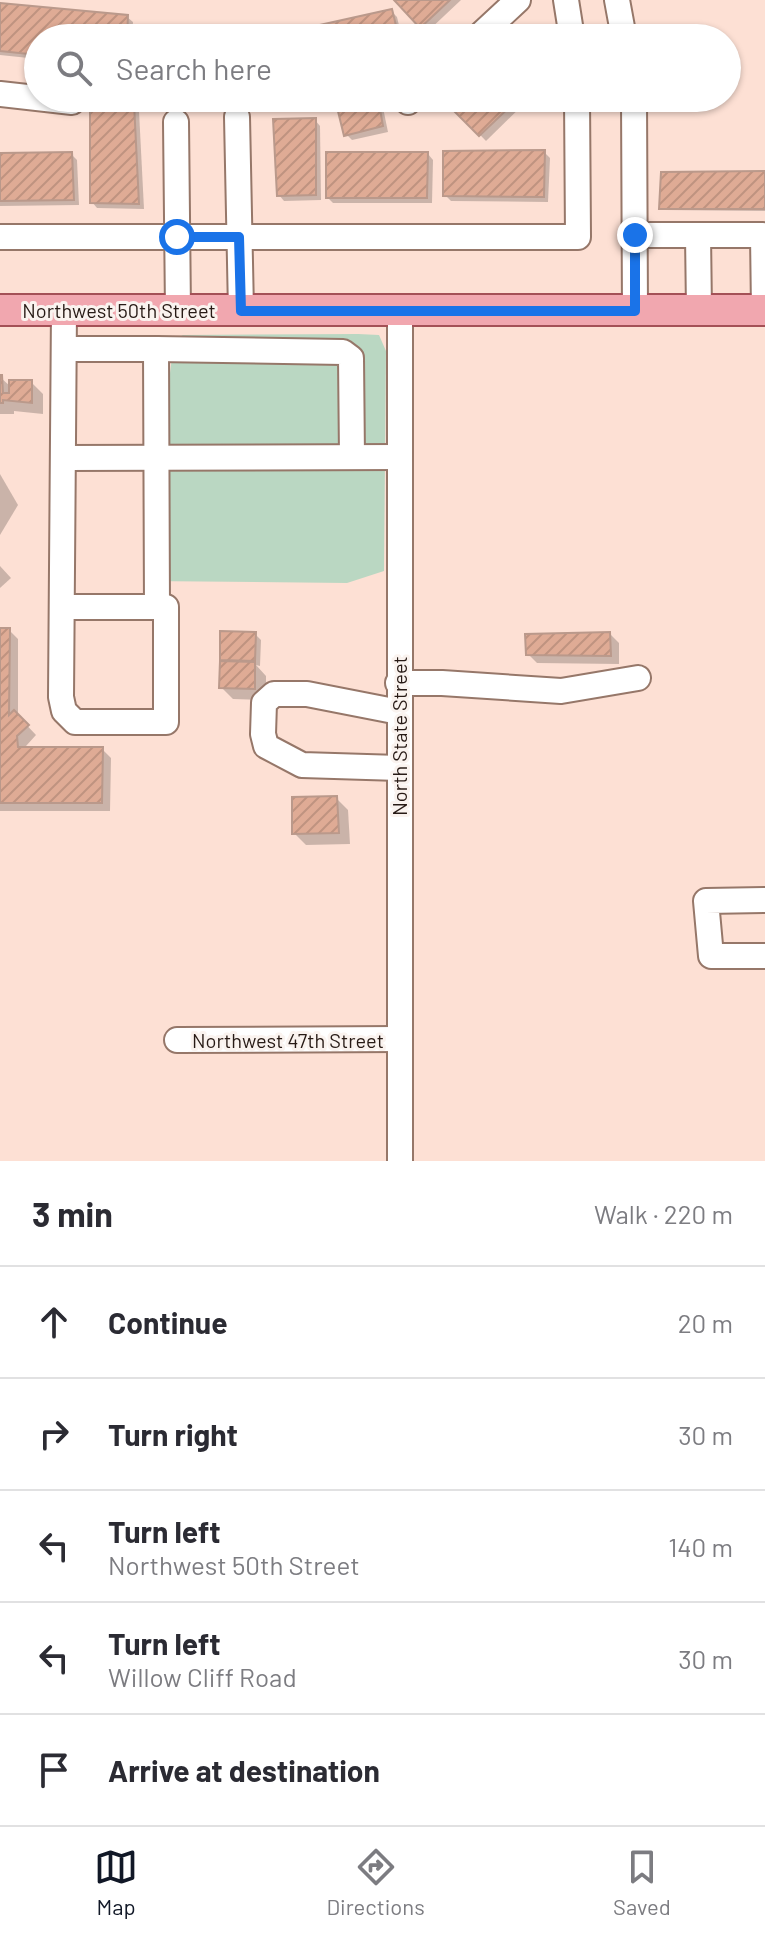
<!DOCTYPE html>
<meta charset="utf-8">
<style>
body{margin:0;font-family:Barlow,sans-serif;background:#f7f7f7;color:#2b2b33}
.stop{position:absolute;width:24px;height:24px;margin:-18px;border:6px solid #1a73e8;border-radius:50%;background:#fff}
.stop.end{background:#1a73e8;border-color:#fff;box-shadow:0 2px 8px #0008}
.list{margin:0;padding:0;list-style:none}
h2{display:flex;justify-content:space-between;align-items:center;height:104px;margin:0;padding:0 32px;font-size:34px}
h2 small{font-size:26px;font-weight:400;color:#7c7c81}
.list li{display:grid;grid-template-columns:52px 1fr auto;gap:24px;align-items:center;box-sizing:border-box;height:112px;padding:0 32px;border-top:2px solid #e1e1e2}
.list b{display:block;font-size:30px;white-space:nowrap}
.list p{margin:0;font-size:26px;white-space:nowrap;color:#7c7c81}
.list em{font-size:26px;font-style:normal;color:#7c7c81}
.icon{flex:none;width:44px;height:44px;fill:none;stroke:currentColor;stroke-width:2;stroke-linecap:round;stroke-linejoin:round}
.map{position:relative;flex:none;width:765px;height:1161px;overflow:hidden}
.search{position:absolute;background:#fff;box-shadow:0 2px 6px #0004;left:24px;right:24px;top:24px;height:88px;display:flex;align-items:center;gap:20px;box-sizing:border-box;padding:0 28px;border-radius:44px;color:#7c7c81;font-size:30px}
.sheet{height:664px;background:#fff}
nav{display:flex;justify-content:space-around;align-items:center;box-sizing:border-box;height:112px;border-top:2px solid #e1e1e2;background:#fff;font-size:22px;color:#7c7c81}
nav a{display:grid;justify-items:center;gap:4px}
nav .on{color:#111827}
.map>svg:first-child{display:block}
</style>
<div class="map">
<svg width="765" height="1161" viewBox="0 0 765 1161">
<defs>
<pattern id="building-hatch" width="6" height="6" patternUnits="userSpaceOnUse" patternTransform="scale(2)"><rect width="6" height="6" fill="#dfab95"/><path d="M-1 1l2-2M0 6l6-6M5 7l2-2" fill="none" stroke="#bf9380"/></pattern>
</defs>
<rect width="100%" height="100%" fill="#fde0d4"/>
<polygon fill="#bad7c2" points="358,334 379,335 386,351 384,571 347,583 145,581 174,340 183,335"/>
<g fill="#0003">
<polygon points="397,0 461,0 427,32"/>
<polygon points="0,5 127,17 133,22 132,38 38,38 38,59 0,55"/>
<polygon points="391,11 397,17 402,38 270,38"/>
<polygon points="542,30 548,38 531,38 530,32"/>
<polygon points="345,98 381,98 388,132 352,140 346,134 337,100"/>
<polygon points="468,98 530,98 486,141 456,110"/>
<polygon points="133,106 139,111 144,209 97,208 92,202"/>
<polygon points="315,120 320,126 321,200 284,201 279,195"/>
<polygon points="544,152 550,158 548,202 451,201 445,195"/>
<polygon points="71,154 77,160 79,205 0,206 0,155"/>
<polygon points="428,154 433,160 432,203 333,203 328,198"/>
<polygon points="765,173 765,211 664,210 662,208"/>
<polygon points="0,377 11,387 31,382 43,394 43,414 14,411 14,414 0,414"/>
<polygon points="0,474 18,505 0,535"/>
<polygon points="0,566 11,578 0,588"/>
<polygon points="0,630 9,630 18,639 18,716 36,735 26,746 26,749 102,749 111,758 110,811 0,811"/>
<polygon points="255,634 261,640 260,666 256,665 266,676 266,700 233,699 221,687 226,663 222,659"/>
<polygon points="610,634 619,643 619,664 537,663 528,654"/>
<polygon points="336,798 348,810 350,844 306,845 294,833"/>
</g>
<g fill="url(#building-hatch)" stroke="#ba998b" stroke-width="2">
<polygon points="394,0 450,0 420,28"/>
<polygon points="0,3 128,15 127,38 38,38 38,55 0,51"/>
<polygon points="392,9 399,38 261,38"/>
<polygon points="378,98 383,126 344,136 335,99"/>
<polygon points="465,98 519,98 479,136 453,110"/>
<polygon points="134,103 139,204 90,203 90,106"/>
<polygon points="316,118 316,195 277,196 273,119"/>
<polygon points="545,150 544,197 443,196 443,151"/>
<polygon points="72,152 74,200 0,201 0,153"/>
<polygon points="326,152 428,152 427,198 326,198"/>
<polygon points="765,171 765,209 659,209 661,172"/>
<polygon points="0,375 2,375 3,393 9,393 9,380 32,380 32,403 3,400 3,403 0,403"/>
<polygon points="0,628 10,628 9,715 14,710 29,725 17,736 18,747 103,747 102,803 0,803"/>
<polygon points="220,631 256,632 255,661 220,660"/>
<polygon points="610,632 611,656 526,655 525,634"/>
<polygon points="220,661 255,662 255,689 219,688"/>
<polygon points="337,796 339,833 292,834 292,797"/>
</g>
<g fill="none" stroke-linecap="round" stroke-linejoin="round">
<g stroke="#967769" stroke-width="28">
<g id="minor">
<polyline points="566,0 572,38"/>
<polyline points="617,0 624,38"/>
<polyline points="477,38 518,0"/>
<polyline points="0,94 72,102"/>
<polyline points="634,98 635,311"/>
<polyline points="408,102 412,98"/>
<polyline points="237,117 241,311"/>
<polyline points="176,122 178,311"/>
<polyline points="635,235 763,235 764,310"/>
<polyline points="698,235 699,310"/>
<polyline points="0,237 578,237 577,98"/>
<polyline points="400,310 400,1161"/>
<polyline points="64,349 156,349 157,607"/>
<polyline points="156,349 343,352 351,358 352,457"/>
<polyline points="63,458 399,457"/>
<polyline points="63,607 166,607 166,722 75,722 64,711 61,697 64,310"/>
<polyline points="398,683 442,683 561,691 638,678"/>
<polyline points="399,712 307,694 274,694 264,703 263,734 266,746 302,765 399,768"/>
<polyline points="765,900 706,901 711,956 765,956"/>
<polyline points="177,1040 400,1039"/>
</g>
</g>
<g stroke="#a45056" stroke-width="34">
<polyline id="major" points="0,310 765,310"/>
</g>
<use href="#minor" stroke="#fff" stroke-width="24"/>
<use href="#major" stroke="#f1a7af" stroke-width="30"/>
</g>
<g fill="none" stroke-linecap="round" stroke-linejoin="round">
<polyline stroke="#1a73e8" stroke-width="10" points="177,237 239,237 241,311 635,311 635,235"/>
</g>
<g text-anchor="middle" dominant-baseline="central" stroke-width="6" stroke-linejoin="round" paint-order="stroke">
<g font-size="20" fill="#271a15" stroke="#faf3ef">
<text x="119" y="310">Northwest 50th Street</text>
<text transform="translate(399 736) rotate(-90)">North State Street</text>
<text x="288" y="1040">Northwest 47th Street</text>
</g>
</g>
</svg>
<div class="stop" style="left:177px;top:237px"></div>
<div class="stop end" style="left:635px;top:235px"></div>
<div class="search"><svg class="icon" aria-label="search" viewBox="0 0 24 24"><circle cx="10" cy="10" r="6"/><path d="M15 15l6 6"/></svg>Search here</div>
</div>
<section class="sheet">
<h2>3 min<small>Walk · 220 m</small></h2>
<ul class="list">
<li><svg class="icon" aria-label="ahead" viewBox="0 0 24 24"><path d="M12 20V5M6 11l6-6 6 6"/></svg><div><b>Continue</b></div><em>20 m</em></li>
<li><svg class="icon" aria-label="right" viewBox="0 0 24 24"><path d="M7 20v-9h11M14 6l5 5-5 5"/></svg><div><b>Turn right</b></div><em>30 m</em></li>
<li><svg class="icon" aria-label="left" viewBox="0 0 24 24"><path d="M17 20v-9H6M10 6l-5 5 5 5"/></svg><div><b>Turn left</b><p>Northwest 50th Street</p></div><em>140 m</em></li>
<li><svg class="icon" aria-label="left" viewBox="0 0 24 24"><path d="M17 20v-9H6M10 6l-5 5 5 5"/></svg><div><b>Turn left</b><p>Willow Cliff Road</p></div><em>30 m</em></li>
<li><svg class="icon" aria-label="arrive" viewBox="0 0 24 24"><path d="M6 21V4h12l-3 4 3 4H6"/></svg><div><b>Arrive at destination</b></div></li>
</ul>
</section>
<nav>
<a class="on"><svg class="icon" aria-label="map" viewBox="0 0 24 24"><path d="M3 6l6-2 6 2 6-2v14l-6 2-6-2-6 2zM9 4v14M15 6v14"/></svg>Map</a>
<a><svg class="icon" aria-label="directions" viewBox="0 0 24 24"><path d="M12 3l9 9-9 9-9-9zM9 14v-3h6M13 9l2 2-2 2"/></svg>Directions</a>
<a><svg class="icon" aria-label="saved" viewBox="0 0 24 24"><path d="M7 4h10v16l-5-4-5 4z"/></svg>Saved</a>
</nav>
